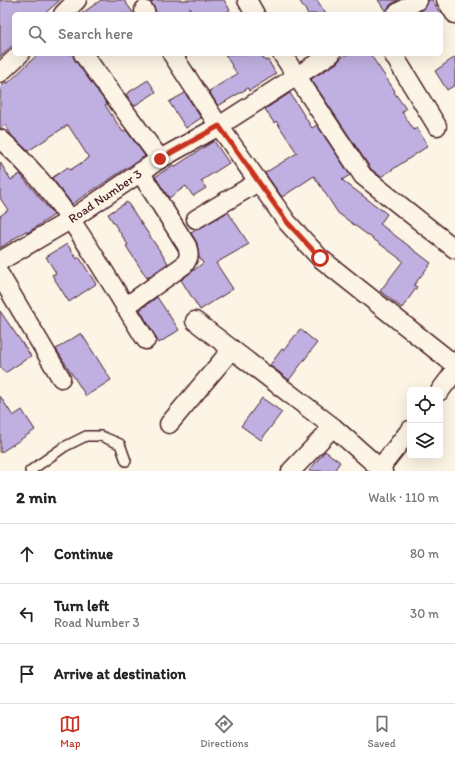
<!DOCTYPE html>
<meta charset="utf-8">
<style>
body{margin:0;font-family:Itim,sans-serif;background:#f6f6f6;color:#222}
.controls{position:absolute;right:12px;bottom:12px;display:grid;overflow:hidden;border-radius:6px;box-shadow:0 4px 16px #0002}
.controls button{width:36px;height:36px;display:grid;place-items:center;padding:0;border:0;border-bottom:1px solid #e0e0e0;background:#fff;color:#222;font:20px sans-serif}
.stop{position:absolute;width:12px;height:12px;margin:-9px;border:3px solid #c8321e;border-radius:50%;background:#fff}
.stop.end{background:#c8321e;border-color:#fff;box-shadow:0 1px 4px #0008}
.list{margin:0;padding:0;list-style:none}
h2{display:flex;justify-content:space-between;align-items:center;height:52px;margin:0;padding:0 16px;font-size:17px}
h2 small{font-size:13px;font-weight:400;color:#767676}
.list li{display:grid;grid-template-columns:26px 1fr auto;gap:12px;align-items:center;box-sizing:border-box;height:60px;padding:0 16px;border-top:1px solid #e0e0e0}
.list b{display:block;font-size:15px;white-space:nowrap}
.list p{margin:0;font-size:13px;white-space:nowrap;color:#767676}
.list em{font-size:13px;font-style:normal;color:#767676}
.icon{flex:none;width:22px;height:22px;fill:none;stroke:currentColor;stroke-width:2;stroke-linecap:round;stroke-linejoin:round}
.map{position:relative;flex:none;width:455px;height:471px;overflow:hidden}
.search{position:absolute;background:#fff;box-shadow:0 4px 16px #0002;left:12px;right:12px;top:12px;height:44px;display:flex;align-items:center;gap:10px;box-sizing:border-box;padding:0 14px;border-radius:6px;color:#767676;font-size:15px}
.sheet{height:232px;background:#fff}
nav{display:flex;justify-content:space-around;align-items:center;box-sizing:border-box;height:56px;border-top:1px solid #e0e0e0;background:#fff;font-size:11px;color:#767676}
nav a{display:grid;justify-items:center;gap:2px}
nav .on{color:#c8321e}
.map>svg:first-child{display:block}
</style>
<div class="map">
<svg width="455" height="471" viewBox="0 0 455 471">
<rect width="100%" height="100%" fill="#fcf5e5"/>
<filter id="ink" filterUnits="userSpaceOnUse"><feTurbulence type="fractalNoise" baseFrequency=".025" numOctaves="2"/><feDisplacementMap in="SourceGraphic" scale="8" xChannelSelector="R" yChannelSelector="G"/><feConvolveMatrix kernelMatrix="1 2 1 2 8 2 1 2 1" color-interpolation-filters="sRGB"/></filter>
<g filter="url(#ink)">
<g fill="#bfb0e1" stroke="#4a1f2b">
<polygon points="0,0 60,0 44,14 14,14 14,44 0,57"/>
<polygon points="101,0 124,0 134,14 81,14"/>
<polygon points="155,0 224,0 230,10 223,14 193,14 190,8 181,14 156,14 155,9 151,2"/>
<polygon points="299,0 317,0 326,14 308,14"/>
<polygon points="378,0 398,0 390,5 386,12"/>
<polygon points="428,0 432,0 441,14 416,14 424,9 427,4"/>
<polygon points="38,54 73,54 75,60 107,104 105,105 123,132 126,130 145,156 72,204 52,178 68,167 70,170 89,158 68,125 28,151 12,136 5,125 0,129 0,88 6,82 7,84"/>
<polygon points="225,54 261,54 265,61 268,60 276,74 249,91 248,88 218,106 209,91 237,74"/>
<polygon points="347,54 370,54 395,91 394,92 406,109 402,112 414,130 417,128 428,146 381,177 371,169 311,79 337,63 341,58"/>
<polygon points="455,57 455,85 447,90 435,71"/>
<polygon points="148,80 156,92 134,106 126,94"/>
<polygon points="185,93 201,118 186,128 169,102"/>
<polygon points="290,93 312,128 317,125 350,175 342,180 387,214 380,224 431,263 414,285 417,287 402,308 380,291 403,261 338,213 314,176 282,197 265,173 297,153 276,121 274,123 265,109"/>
<polygon points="214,141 229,163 201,181 206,188 193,196 186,186 169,198 155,177 173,165 174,167"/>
<polygon points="0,162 11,180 20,174 54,215 27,233 26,231 0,248 0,216 8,210 0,198"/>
<polygon points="127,202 168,263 147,278 126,246 128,245 108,214"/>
<polygon points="228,212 249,244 216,263 233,289 200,310 181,280 203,263 199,257 197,243 191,233"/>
<polygon points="67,244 77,259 79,257 96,284 69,302 52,275 56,273 46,257"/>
<polygon points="157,297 179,330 159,343 140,310"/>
<polygon points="0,311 31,356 5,373 0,366"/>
<polygon points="300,329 317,343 289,380 270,365 282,349 284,350"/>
<polygon points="81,333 111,380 86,396 56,349"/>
<polygon points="0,396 13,416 22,410 35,430 0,453"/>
<polygon points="262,398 282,412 261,440 241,426"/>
<polygon points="325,451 340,462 334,471 309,471"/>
</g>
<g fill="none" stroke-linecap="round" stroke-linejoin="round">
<g stroke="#4a1f2b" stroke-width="12">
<polyline id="service" points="30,471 64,447 86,436 101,436 120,444 126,461"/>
</g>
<g stroke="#4a1f2b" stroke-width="21">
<g id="minor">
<polyline points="247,0 255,14"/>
<polyline points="446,0 455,14"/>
<polyline points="144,10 146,14"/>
<polyline points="63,14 77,0"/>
<polyline points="396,14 418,0"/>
<polyline points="83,54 160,159"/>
<polyline points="172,54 219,126 287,222 320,258 455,365"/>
<polyline points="282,54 363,176 455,249"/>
<polyline points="393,54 437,126"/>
<polyline points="0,73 20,54"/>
<path d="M0 139C63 194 102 270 146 340"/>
<polyline points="196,219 258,182"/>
<polyline points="0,261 70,220 160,159 219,126 331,54"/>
<polyline points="0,275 61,378"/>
<path d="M125 307 184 265C189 258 190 255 187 246L140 172"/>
<polyline points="195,321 333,427 383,471"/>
<polyline points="440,391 455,371"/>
<polyline points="169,424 232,349"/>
<polyline points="380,468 410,430"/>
<polyline points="291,471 333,427"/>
</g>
</g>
<use href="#service" stroke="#fcf5e5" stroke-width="9"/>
<use href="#minor" stroke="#fcf5e5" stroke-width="18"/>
</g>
</g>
<g fill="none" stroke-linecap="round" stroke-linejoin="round" filter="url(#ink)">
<polyline stroke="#c8321e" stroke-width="5" points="160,159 219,126 287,222 320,258"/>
</g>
<g text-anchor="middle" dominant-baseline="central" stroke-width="3" stroke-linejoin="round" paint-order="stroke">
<g font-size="13" fill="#4a1f2b" stroke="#fcf5e5">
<text transform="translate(105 196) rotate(-34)">Road Number 3</text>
</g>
</g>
</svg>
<div class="controls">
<button><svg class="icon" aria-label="locate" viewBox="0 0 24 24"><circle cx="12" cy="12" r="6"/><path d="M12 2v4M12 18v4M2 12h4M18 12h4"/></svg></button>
<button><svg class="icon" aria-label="layers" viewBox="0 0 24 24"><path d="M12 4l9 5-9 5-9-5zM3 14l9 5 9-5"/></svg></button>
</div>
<div class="stop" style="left:320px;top:258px"></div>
<div class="stop end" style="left:160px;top:159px"></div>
<div class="search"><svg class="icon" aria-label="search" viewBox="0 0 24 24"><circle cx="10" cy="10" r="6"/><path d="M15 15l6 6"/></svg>Search here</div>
</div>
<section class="sheet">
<h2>2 min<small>Walk · 110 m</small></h2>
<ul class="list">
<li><svg class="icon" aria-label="ahead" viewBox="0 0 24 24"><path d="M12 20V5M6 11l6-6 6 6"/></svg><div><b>Continue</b></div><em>80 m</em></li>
<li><svg class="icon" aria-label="left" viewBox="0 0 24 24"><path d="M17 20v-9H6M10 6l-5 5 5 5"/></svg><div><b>Turn left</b><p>Road Number 3</p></div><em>30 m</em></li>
<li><svg class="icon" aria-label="arrive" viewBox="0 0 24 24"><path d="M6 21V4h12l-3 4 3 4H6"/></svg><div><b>Arrive at destination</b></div></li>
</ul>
</section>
<nav>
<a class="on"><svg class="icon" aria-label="map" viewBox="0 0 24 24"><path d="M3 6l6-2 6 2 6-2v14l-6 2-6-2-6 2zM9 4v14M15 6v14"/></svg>Map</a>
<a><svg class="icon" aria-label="directions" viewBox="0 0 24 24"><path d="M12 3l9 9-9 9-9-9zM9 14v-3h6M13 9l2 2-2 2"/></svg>Directions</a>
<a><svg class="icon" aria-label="saved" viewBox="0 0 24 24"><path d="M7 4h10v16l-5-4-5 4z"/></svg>Saved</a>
</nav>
